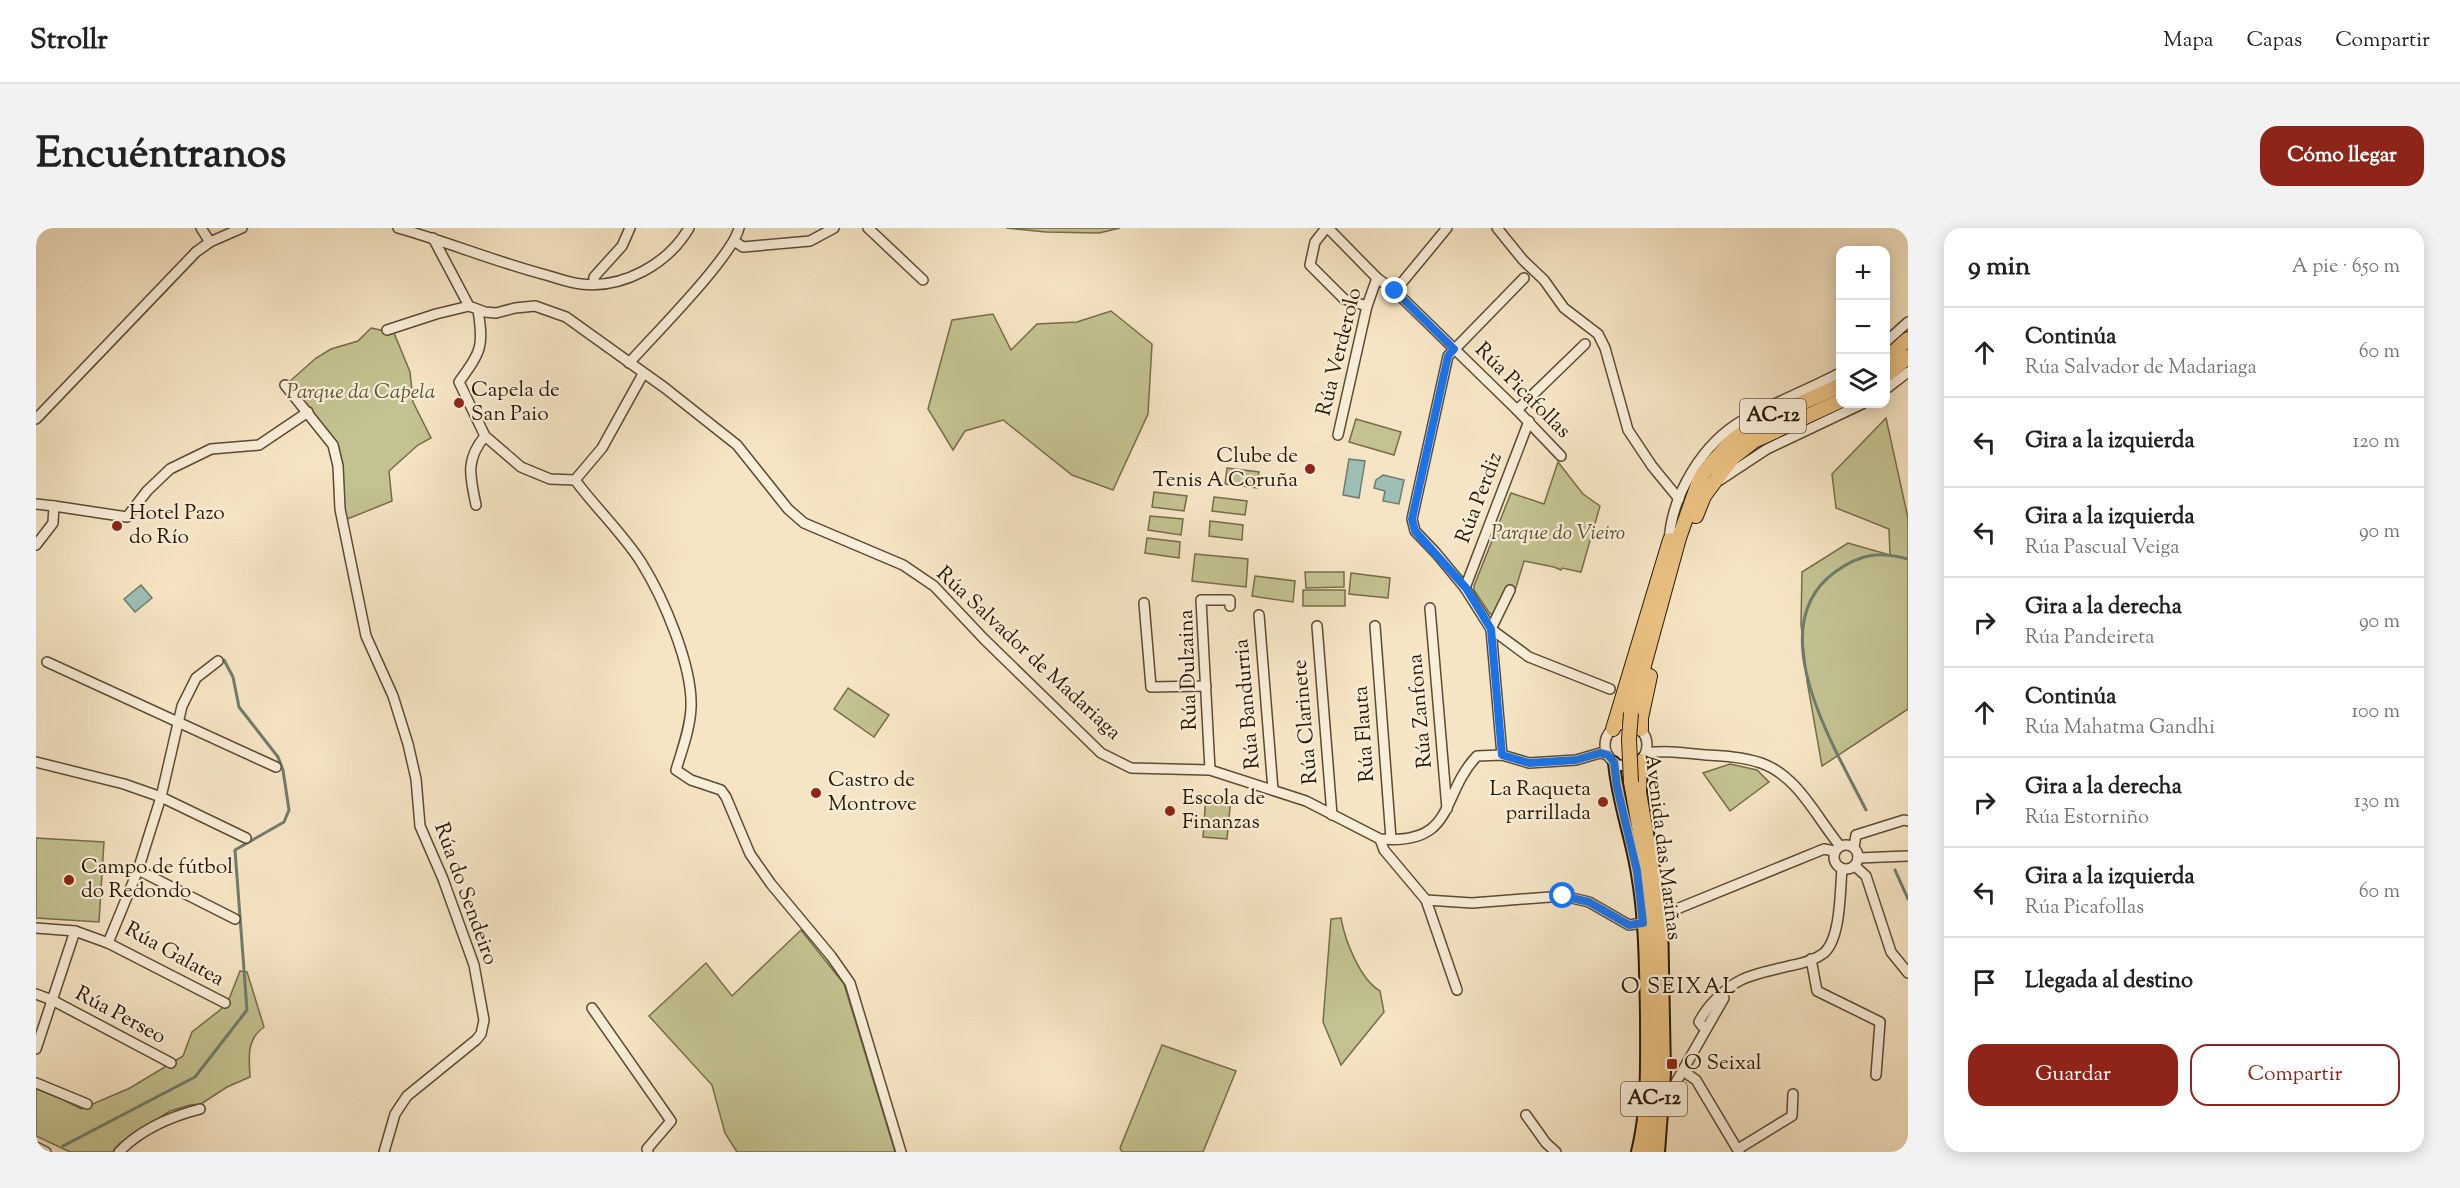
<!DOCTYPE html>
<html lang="es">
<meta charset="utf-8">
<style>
body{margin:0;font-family:"Sorts Mill Goudy",serif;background:#f2f2f2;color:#222}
.controls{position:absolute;right:18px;top:18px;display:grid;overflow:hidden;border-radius:12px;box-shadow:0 3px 15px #0003}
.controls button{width:54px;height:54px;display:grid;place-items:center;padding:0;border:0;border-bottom:2px solid #e0e0e0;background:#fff;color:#222;font:30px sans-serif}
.stop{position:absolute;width:18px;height:18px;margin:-14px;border:4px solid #1a73e8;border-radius:50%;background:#fff}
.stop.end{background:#1a73e8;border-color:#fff;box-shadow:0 2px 6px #0008}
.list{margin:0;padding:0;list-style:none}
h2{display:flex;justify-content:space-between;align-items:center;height:78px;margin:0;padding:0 24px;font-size:26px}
h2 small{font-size:20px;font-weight:400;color:#767676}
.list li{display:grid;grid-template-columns:39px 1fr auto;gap:18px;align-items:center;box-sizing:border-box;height:90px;padding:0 24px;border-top:2px solid #e0e0e0}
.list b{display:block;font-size:22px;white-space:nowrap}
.list p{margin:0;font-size:20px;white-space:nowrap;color:#767676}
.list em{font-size:20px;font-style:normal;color:#767676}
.actions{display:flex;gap:12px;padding:18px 24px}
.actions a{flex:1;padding:14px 0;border:2px solid #8f2418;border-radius:18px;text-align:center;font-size:21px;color:#8f2418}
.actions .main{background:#8f2418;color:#fff}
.icon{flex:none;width:33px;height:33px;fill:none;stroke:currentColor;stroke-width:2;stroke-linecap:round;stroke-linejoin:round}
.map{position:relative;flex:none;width:1872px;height:924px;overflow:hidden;border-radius:18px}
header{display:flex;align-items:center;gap:36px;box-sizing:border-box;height:84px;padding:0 30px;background:#fff;border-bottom:2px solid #e0e0e0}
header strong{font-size:28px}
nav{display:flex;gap:33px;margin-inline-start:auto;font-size:21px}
.intro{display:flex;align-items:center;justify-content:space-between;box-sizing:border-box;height:144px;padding:0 36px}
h1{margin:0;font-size:42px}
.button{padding:15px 27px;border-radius:18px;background:#8f2418;color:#fff;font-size:21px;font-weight:700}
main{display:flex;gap:36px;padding:0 36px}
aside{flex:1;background:#fff;border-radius:18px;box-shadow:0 3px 15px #0003}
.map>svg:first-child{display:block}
</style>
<header>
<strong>Strollr</strong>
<nav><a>Mapa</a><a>Capas</a><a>Compartir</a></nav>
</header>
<div class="intro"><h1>Encuéntranos</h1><a class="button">Cómo llegar</a></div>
<main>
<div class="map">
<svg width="1872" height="924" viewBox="0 0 1872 924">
<rect width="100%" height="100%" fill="#f6e5c4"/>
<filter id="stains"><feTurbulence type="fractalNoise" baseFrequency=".00333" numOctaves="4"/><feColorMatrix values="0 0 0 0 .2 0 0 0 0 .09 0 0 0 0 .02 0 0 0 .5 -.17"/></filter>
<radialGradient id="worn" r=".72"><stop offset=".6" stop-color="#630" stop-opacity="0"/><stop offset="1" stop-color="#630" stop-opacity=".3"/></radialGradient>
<g fill="#c3c290" stroke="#766d49" stroke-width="1.5">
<polygon points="970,0 1084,0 1063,5 1010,4"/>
<polygon points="1075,83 1116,116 1112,186 1077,262 1036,247 967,192 929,203 917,222 892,181 916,92 957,86 975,122 1001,96 1041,94"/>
<polygon points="335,100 358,105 374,144 377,174 395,210 382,217 353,243 356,273 309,292 300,214 253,154 280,130 295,121 322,113"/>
<polygon points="1850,190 1872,290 1872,481 1786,538 1771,453 1765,396 1766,344 1812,315 1854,327 1853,301 1800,280 1796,246"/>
<polygon points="1320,191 1365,204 1358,227 1313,214"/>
<polygon points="1522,234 1547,266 1564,278 1545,344 1526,340 1525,342 1518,339 1488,333 1479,363 1469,361 1461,383 1458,386 1454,386 1438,362 1438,358 1475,265 1508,276"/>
<polygon points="1191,240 1223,244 1221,260 1189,256"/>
<polygon points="1118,264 1151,268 1148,283 1116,279"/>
<polygon points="1178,269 1211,273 1209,287 1176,283"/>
<polygon points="1114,288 1147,291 1145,307 1112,302"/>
<polygon points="1174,293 1207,297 1206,312 1173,308"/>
<polygon points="1111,310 1144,314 1143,330 1109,325"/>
<polygon points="1159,326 1212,331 1210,359 1156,353"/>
<polygon points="1269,344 1308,344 1308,359 1270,360"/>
<polygon points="1315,345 1354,350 1352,370 1313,366"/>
<polygon points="1219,348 1259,353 1257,374 1216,368"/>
<rect x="1267" y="362" width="42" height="16"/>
<polygon points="812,460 853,487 838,509 798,481"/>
<polygon points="1694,536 1721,542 1733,554 1694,583 1667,545"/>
<polygon points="1170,567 1195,569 1191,611 1167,609"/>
<polygon points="0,610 68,614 63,694 0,690"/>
<path d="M1305 690C1309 713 1324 751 1344 763L1348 784 1305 837 1287 794 1295 691Z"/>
<polygon points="765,702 808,756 859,924 701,924 689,905 676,857 613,788 670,735 696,768"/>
<path d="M204 743 211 744 228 799C210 812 213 829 214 849L191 859 165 876 154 877 134 883 84 915 77 924H34L0 908V858L45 881 94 860 147 828 156 804 184 782 193 771Z"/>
<polygon points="1126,817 1200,843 1167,924 1086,924 1084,920"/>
</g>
<g fill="#9dbfb4" stroke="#6e7c6d" stroke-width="1.5">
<polygon points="1313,231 1329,233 1323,270 1307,267"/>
<polygon points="1347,247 1368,252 1363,276 1347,273 1349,263 1338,260 1340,252"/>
<polygon points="105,357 116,370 99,384 88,371"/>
</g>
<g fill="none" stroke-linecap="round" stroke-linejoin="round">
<g stroke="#6e7c6d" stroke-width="3">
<path d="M1830 582C1799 520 1723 399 1799 344 1824 326 1842 323 1872 331"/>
<polyline points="1859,642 1872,671"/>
<polyline points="27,918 159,849 211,782 199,622 248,594 253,582 247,542 242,529 203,479 197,449 188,432"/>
</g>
<g stroke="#5c4b32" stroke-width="12">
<g id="minor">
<polyline points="165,0 174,14"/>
<path d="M362 0C412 14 460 34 510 47 521 50 534 55 545 56 587 61 632 36 653 0"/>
<polyline points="832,0 887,52"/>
<polyline points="1290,0 1279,14 1274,37 1308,71 1331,78"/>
<polyline points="1292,0 1341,50 1359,63 1481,182 1525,228"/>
<polyline points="1461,0 1487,32 1508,52 1528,80 1562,106 1569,120 1592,202 1616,238 1643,271"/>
<path d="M397 10 433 78 449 84 460 85 479 80 499 78 530 89 629 160 701 217 752 281 768 295 867 337 898 358 948 411 1065 525 1095 540 1174 542 1270 573 1344 611C1421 617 1403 568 1441 528L1466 527 1493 535 1540 532 1564 525 1572 527"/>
<polyline points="698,13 707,19 774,13 798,0"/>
<polyline points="1488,50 1412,128 1376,291 1379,303 1400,325 1429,360 1455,401 1493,429 1574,461"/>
<polyline points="558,55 558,49 586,18 594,0"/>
<polyline points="1359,63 1411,0"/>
<path d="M442 82C448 120 445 123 423 154L449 208 485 239 514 251 539 252 566 220 607 146"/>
<polyline points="351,102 400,86 433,78"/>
<polyline points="1850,114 1872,94"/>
<path d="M593 135C616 109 697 28 703 0"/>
<polyline points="249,157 297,217 302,238 304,281 330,408 357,468 372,516 380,551 384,598 407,651 438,737 448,792 445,806 440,812 371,868 359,886 348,924"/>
<polyline points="1850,161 1872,144"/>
<polyline points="1481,182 1549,116"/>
<polyline points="0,191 160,24 174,14 206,0"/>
<polyline points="1302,207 1331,78 1341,50"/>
<path d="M539 252C559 279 587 306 605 334 627 369 657 438 655 480 654 501 646 522 640 542L655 552 685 562 690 569 714 626 735 656 795 728 814 755 865 924"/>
<polyline points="1684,252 1731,221 1826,176"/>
<polyline points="0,276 18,278"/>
<path d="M440 277C434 248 429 232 449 208"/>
<path d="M1633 315C1635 267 1667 214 1709 191 1740 174 1773 161 1804 145"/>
<polyline points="0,317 17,295 18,278 91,289 111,263 134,241 175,221 223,217 272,184"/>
<polyline points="1429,360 1493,193"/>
<polyline points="1108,375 1115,459 1170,458"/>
<polyline points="1394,380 1411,581"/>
<polyline points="1223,387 1237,562"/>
<polyline points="1281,398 1296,587"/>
<polyline points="1339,398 1355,611"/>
<polyline points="11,434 240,539"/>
<circle cx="1590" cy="517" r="21"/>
<path d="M1610 525C1630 522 1650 525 1670 527 1688 528 1707 529 1725 535 1762 548 1780 589 1804 618"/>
<polyline points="1466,527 1455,401 1474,362"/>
<polyline points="0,534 88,556 125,569 210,610"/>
<polyline points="1174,542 1165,372 1194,372 1194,378"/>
<polyline points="1344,611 1348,622 1390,672 1421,762"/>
<circle cx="1810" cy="629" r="12"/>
<polyline points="1818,619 1820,607 1868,592 1872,593"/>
<polyline points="1822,630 1872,628"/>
<polyline points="1819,638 1830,648 1855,724 1872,745"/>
<polyline points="102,642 199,691"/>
<polyline points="1390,672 1436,675 1527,668 1553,674 1593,697 1607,695"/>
<polyline points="1626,687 1788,621 1798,623"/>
<polyline points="0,700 39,703 72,715 189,775"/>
<polyline points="72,715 102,642 125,569 146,478 160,450 182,433"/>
<polyline points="1775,731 1781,763 1844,794 1840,847"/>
<polyline points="0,766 16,772 135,835"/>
<polyline points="556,780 635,893 611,921 612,924"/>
<path d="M1671 799 1666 798 1663 794C1671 778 1689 760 1705 752 1719 745 1738 742 1753 738 1764 736 1779 732 1788 725 1805 710 1804 663 1806 641"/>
<polyline points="0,821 39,703"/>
<polyline points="1647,843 1660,852 1703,924"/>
<polyline points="0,855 51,876"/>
<polyline points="1627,877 1688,770"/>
<polyline points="1490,887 1510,915 1520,924"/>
<polyline points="0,919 10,924"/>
<polyline points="1702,921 1756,888 1757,866"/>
<path d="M83 924C105 901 133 889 164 881"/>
</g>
</g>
<g stroke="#281802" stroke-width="14">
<g id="major">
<polyline points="1606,531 1605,564 1626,687 1629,845 1623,924"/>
<path d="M1578 534C1581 572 1595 608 1601 646 1609 692 1609 740 1610 787 1610 832 1612 880 1601 924"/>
</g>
</g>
<g stroke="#281802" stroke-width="16">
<g id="highway">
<polyline points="1850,131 1872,111"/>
<polyline points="1850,147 1872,129"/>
<polyline points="1691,234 1718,213 1804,173"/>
<polyline points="1660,288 1668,268 1697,229"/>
<polyline points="1595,485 1643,310 1662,256 1668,244 1694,215 1711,202 1740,186 1804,158"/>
<polyline points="1577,501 1634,312"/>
<polyline points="1605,501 1605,490 1614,448"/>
<polyline points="1595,554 1612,648 1619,724 1619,853 1616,896 1612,924"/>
</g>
</g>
<use href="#minor" stroke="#f9eed9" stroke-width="9"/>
<use href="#major" stroke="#ebc282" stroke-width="10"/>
<use href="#highway" stroke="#ebc282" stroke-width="14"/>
<g stroke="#281802" stroke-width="16" stroke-linecap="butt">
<polyline id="highway-bridge" points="1595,554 1593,511 1595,485"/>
</g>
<use href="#highway-bridge" stroke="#ebc282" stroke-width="14"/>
</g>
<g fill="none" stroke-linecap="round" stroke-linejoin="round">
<polyline stroke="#1a73e8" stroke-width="8" points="1359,63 1418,121 1412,128 1376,291 1379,303 1430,360 1455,401 1466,527 1493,535 1540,532 1564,525 1572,527 1578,534 1581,559 1601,643 1607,695 1593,697 1553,674 1527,668"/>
</g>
<g fill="#8f2418" stroke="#f9eed9" stroke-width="2">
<circle cx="423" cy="175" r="6"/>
<circle cx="1274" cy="241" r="6"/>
<circle cx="81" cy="298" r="6"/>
<circle cx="780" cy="565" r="6"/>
<circle cx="1567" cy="574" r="6"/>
<circle cx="1134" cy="583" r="6"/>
<circle cx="33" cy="652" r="6"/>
<rect x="1630" y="830" width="12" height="12" rx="3"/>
</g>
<g text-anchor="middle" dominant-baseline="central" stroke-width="4.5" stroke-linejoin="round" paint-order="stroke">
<g fill="#f9eed9" stroke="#675842" stroke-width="1.5">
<rect x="1704" y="171" width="66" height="34" rx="4.5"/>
<rect x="1585" y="854" width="66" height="34" rx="4.5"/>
</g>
<g font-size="20" font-weight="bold" fill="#281802">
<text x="1737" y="188">AC-12</text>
<text x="1618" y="871">AC-12</text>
</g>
<g font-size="21" fill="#281802" stroke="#f9eed9">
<text transform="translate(1304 124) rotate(-76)">Rúa Verderolo</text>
<text transform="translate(1486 163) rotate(45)">Rúa Picafollas</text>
<text transform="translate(1444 270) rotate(-69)">Rúa Perdiz</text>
<text transform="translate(992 426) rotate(43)">Rúa Salvador de Madariaga</text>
<text transform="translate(1153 442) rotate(-92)">Rúa Dulzaina</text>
<text transform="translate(1212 476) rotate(-95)">Rúa Bandurria</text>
<text transform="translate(1385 483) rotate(-95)">Rúa Zanfona</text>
<text transform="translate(1270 494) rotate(-95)">Rúa Clarinete</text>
<text transform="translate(1329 506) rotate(-94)">Rúa Flauta</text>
<text transform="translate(1626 619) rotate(83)">Avenida das Mariñas</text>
<text transform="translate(429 666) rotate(70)">Rúa do Sendeiro</text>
<text transform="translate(138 727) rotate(29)">Rúa Galatea</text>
<text transform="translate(84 788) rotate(28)">Rúa Perseo</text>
</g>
<g font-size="21" fill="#281802" stroke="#f9eed9" text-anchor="start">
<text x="435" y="163">Capela de<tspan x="435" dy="24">San Paio</tspan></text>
<text x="1262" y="229" text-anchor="end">Clube de<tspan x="1262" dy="24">Tenis A Coruña</tspan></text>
<text x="93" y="286">Hotel Pazo<tspan x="93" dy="24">do Río</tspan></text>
<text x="792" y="553">Castro de<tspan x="792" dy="24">Montrove</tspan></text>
<text x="1555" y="562" text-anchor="end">La Raqueta<tspan x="1555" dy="24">parrillada</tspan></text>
<text x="1146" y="571">Escola de<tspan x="1146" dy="24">Finanzas</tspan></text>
<text x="45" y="640">Campo de fútbol<tspan x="45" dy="24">do Redondo</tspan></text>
<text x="1648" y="836">O Seixal</text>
</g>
<g font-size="21" font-style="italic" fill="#5e5434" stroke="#f9eed9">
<text x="325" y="165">Parque da Capela</text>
<text x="1522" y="306">Parque do Vieiro</text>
</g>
<g font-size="22" letter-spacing="1.5" fill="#281802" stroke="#f9eed9">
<text x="1643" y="760">O SEIXAL</text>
</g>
</g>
<rect width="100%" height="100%" filter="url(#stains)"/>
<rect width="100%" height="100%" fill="url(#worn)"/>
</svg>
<div class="controls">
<button>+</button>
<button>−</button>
<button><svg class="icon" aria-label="layers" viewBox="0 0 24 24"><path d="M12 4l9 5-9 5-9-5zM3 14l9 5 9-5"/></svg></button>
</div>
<div class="stop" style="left:1527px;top:668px"></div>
<div class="stop end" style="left:1359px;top:63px"></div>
</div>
<aside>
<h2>9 min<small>A pie · 650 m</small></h2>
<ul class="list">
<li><svg class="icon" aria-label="ahead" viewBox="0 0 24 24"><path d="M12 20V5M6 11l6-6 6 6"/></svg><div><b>Continúa</b><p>Rúa Salvador de Madariaga</p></div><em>60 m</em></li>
<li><svg class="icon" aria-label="left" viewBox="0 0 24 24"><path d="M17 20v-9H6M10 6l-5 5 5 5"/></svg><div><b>Gira a la izquierda</b></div><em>120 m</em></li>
<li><svg class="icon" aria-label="left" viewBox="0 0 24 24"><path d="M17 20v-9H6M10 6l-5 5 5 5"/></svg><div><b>Gira a la izquierda</b><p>Rúa Pascual Veiga</p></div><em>90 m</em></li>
<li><svg class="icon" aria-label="right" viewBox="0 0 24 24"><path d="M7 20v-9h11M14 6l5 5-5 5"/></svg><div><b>Gira a la derecha</b><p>Rúa Pandeireta</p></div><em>90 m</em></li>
<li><svg class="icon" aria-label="ahead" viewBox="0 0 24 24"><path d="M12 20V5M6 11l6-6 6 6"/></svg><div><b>Continúa</b><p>Rúa Mahatma Gandhi</p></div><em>100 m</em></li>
<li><svg class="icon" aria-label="right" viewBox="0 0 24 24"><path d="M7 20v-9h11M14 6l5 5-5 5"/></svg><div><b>Gira a la derecha</b><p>Rúa Estorniño</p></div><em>130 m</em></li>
<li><svg class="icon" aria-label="left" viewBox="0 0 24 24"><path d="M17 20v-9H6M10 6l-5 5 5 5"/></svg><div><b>Gira a la izquierda</b><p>Rúa Picafollas</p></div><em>60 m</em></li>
<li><svg class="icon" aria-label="arrive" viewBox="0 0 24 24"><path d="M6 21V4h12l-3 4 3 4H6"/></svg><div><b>Llegada al destino</b></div></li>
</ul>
<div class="actions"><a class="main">Guardar</a><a>Compartir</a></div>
</aside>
</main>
